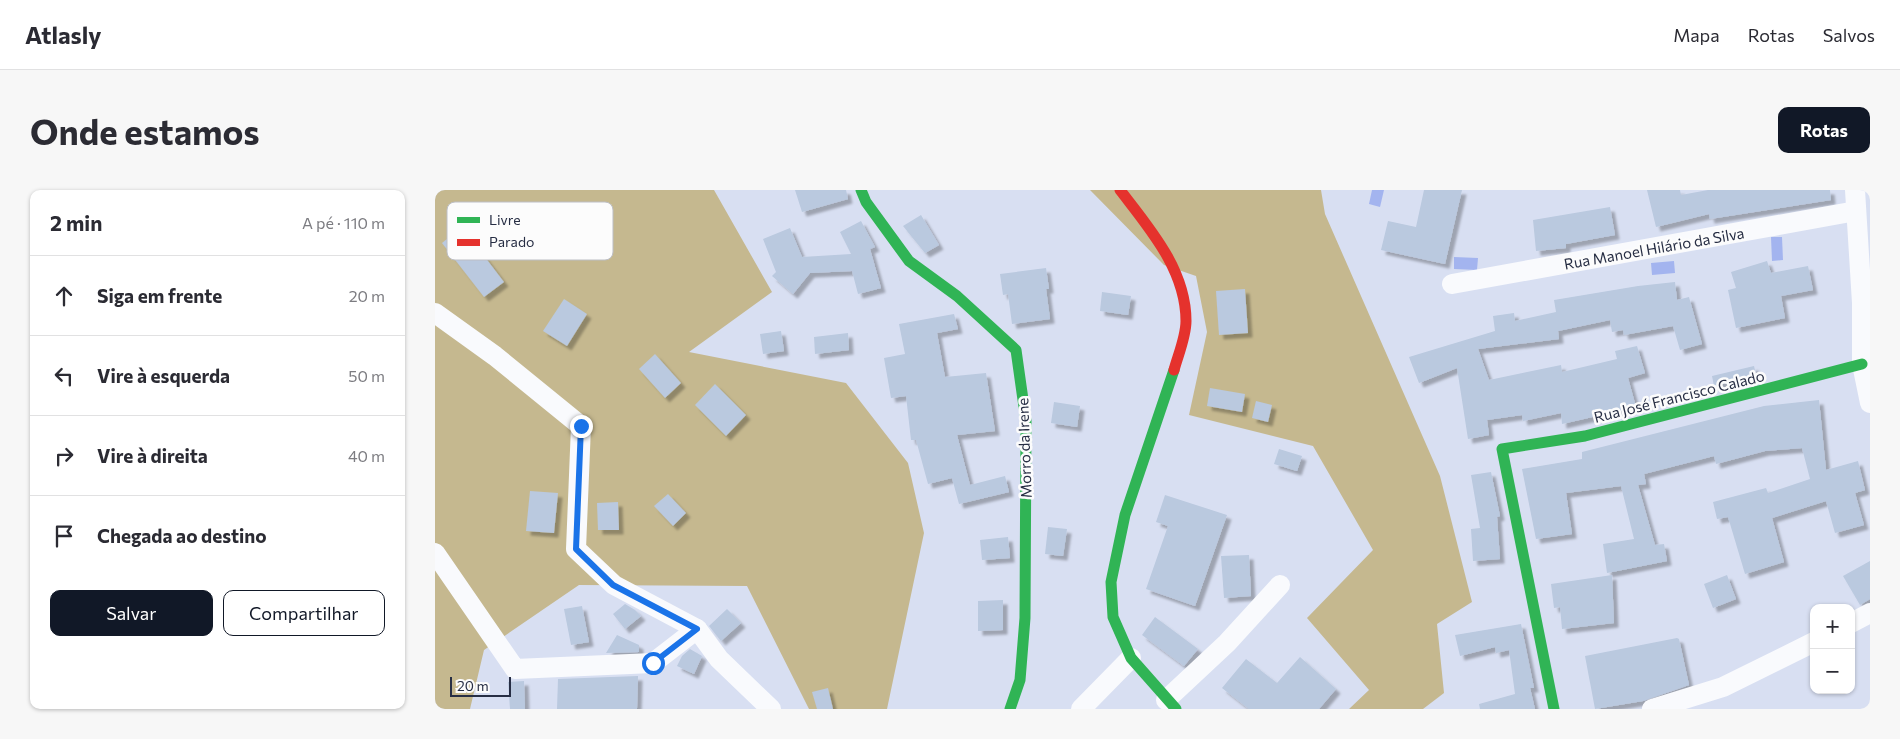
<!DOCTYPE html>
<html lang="pt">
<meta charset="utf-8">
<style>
body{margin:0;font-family:Commissioner,sans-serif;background:#f7f7f7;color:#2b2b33}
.controls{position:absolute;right:15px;bottom:15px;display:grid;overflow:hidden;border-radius:10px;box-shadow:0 1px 4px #0004}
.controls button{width:45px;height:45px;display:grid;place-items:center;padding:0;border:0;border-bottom:1px solid #e1e1e2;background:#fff;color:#2b2b33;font:25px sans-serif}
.scale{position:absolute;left:15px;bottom:12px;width:61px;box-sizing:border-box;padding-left:5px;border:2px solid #272e44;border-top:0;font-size:14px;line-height:18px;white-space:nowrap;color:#272e44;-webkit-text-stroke:4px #fcfcfc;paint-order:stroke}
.stop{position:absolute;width:15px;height:15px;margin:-11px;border:4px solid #1a73e8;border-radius:50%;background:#fff}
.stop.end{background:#1a73e8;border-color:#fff;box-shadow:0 1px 5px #0008}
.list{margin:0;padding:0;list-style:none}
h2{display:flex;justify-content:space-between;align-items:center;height:65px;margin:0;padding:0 20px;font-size:21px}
h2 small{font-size:16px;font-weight:400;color:#7c7c81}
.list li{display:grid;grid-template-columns:32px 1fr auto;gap:15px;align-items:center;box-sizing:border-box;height:80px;padding:0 20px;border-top:1px solid #e1e1e2}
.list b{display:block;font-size:19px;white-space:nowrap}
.list em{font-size:16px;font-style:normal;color:#7c7c81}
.actions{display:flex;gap:10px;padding:15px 20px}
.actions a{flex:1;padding:11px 0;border:1px solid #111827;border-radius:10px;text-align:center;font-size:18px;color:#111827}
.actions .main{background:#111827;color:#fff}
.icon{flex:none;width:28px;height:28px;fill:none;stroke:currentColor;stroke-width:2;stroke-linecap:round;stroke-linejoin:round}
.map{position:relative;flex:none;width:1435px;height:519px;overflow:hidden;border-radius:10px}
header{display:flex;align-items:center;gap:30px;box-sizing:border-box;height:70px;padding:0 25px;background:#fff;border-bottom:1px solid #e1e1e2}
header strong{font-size:24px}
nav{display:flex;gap:28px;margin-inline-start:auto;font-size:18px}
.intro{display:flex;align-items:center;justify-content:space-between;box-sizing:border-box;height:120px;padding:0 30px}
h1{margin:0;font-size:35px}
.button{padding:12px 22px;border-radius:10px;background:#111827;color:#fff;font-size:18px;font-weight:700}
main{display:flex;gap:30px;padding:0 30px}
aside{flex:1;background:#fff;border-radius:10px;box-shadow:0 1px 4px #0004}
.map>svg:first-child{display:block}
</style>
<header>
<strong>Atlasly</strong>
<nav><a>Mapa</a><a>Rotas</a><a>Salvos</a></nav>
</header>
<div class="intro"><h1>Onde estamos</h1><a class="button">Rotas</a></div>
<main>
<aside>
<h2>2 min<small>A pé · 110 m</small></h2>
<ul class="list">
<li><svg class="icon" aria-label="ahead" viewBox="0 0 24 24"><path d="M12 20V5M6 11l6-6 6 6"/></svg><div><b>Siga em frente</b></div><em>20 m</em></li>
<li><svg class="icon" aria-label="left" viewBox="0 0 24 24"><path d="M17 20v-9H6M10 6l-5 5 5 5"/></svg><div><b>Vire à esquerda</b></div><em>50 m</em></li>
<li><svg class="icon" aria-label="right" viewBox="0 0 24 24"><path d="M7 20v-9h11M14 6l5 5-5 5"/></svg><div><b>Vire à direita</b></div><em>40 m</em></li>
<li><svg class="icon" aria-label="arrive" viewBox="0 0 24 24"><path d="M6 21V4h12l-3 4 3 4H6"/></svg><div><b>Chegada ao destino</b></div></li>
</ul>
<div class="actions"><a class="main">Salvar</a><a>Compartilhar</a></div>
</aside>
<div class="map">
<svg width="1435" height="519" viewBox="0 0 1435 519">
<defs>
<filter id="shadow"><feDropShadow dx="4.5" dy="4.5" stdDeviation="1" flood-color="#0004"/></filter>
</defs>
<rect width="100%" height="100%" fill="#d8dff2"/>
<g fill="#c5b88f">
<polygon points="0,0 279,0 337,102 254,162 411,193 473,273 489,343 452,519 374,519 312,396 144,395 49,460 35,519 0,519"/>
<polygon points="655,0 886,0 890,24 1005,286 1037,412 1002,434 1009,503 988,519 914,519 934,500 872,428 938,360 878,256 754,225 772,142 761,86 729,75"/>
</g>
<g fill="#a3b4ef">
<polygon points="937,0 949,0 945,17 934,14"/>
<polygon points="1336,47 1347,47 1348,70 1337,71"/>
<polygon points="1019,67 1043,68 1042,80 1019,79"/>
<polygon points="1239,71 1240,83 1217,85 1216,73"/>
</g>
<g fill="#bac9df" filter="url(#shadow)">
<polygon points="360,0 411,0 413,9 367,22"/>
<polygon points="989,0 1027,0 1010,74 946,60 953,31 981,37"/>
<polygon points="1212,0 1245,0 1246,5 1273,0 1395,0 1396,10 1275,29 1274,24 1221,37"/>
<polygon points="1175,17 1180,45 1131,54 1131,58 1101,61 1098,30"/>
<polygon points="486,25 504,55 490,63 468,36"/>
<polygon points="426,31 440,57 435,59 446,98 423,104 417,81 375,83 358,104 337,86 341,82 328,49 355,38 367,67 416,64 405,42"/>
<polygon points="27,37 69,92 49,107 7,53"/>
<polygon points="1332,71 1336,83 1373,76 1378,100 1346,106 1350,128 1301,138 1293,100 1301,98 1296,82"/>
<polygon points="611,78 614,99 611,99 615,129 577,134 573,104 568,105 565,84"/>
<polygon points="1240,92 1242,110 1254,107 1267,154 1245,160 1238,136 1189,145 1188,140 1177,142 1175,130 1123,141 1124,149 1043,159 1054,190 1126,175 1127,182 1182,169 1180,161 1202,156 1210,183 1193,188 1201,217 1127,234 1126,223 1088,231 1087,225 1052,230 1054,245 1033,249 1022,178 984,193 974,167 1060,141 1058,126 1079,123 1080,131 1121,122 1119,110 1203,96"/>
<polygon points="810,99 813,143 784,145 781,101"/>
<polygon points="667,102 696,106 693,125 665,121"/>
<polygon points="129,109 152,124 132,156 108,141"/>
<polygon points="519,124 523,139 502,143 510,187 551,183 560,241 522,245 535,295 570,286 574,302 524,314 517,288 493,294 481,250 476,250 471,206 456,208 449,168 470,164 464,134"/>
<polygon points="346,141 349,161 328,164 325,144"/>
<polygon points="413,143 414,160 380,164 379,147"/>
<polygon points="220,164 246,193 230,208 204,179"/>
<polygon points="1319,176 1321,185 1279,196 1277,186"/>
<polygon points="280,194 311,225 291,246 260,215"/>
<polygon points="775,198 810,204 807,222 772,216"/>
<polygon points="1384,210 1391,280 1423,271 1430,300 1420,303 1429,335 1400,343 1391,311 1337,328 1349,372 1310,384 1293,327 1282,329 1278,312 1331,298 1333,303 1375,289 1367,258 1330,261 1281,274 1279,266 1209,284 1211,294 1203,295 1220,355 1229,354 1232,371 1172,383 1168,354 1199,349 1186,296 1131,303 1137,344 1101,349 1087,279 1147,269 1147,262 1329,216"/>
<polygon points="821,211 837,215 833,232 817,228"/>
<polygon points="619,212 645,216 642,237 616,233"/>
<polygon points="844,259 867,266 862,281 839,274"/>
<polygon points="1056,282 1065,326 1062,327 1065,369 1038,371 1036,339 1045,338 1036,285"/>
<polygon points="95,301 123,303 119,343 91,341"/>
<polygon points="233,304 251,323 238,336 219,316"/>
<polygon points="730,305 792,325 760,416 711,399 733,336 721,332"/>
<polygon points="183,312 184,340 163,340 162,313"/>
<polygon points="613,337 632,339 628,366 610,364"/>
<polygon points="573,347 575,368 547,370 545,350"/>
<polygon points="814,365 816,406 789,408 786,366"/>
<polygon points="1435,371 1435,409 1425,415 1408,386"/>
<polygon points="1177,385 1179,433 1127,439 1125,417 1119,418 1116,394"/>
<polygon points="1292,385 1301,409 1278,418 1269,394"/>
<polygon points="568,410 568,440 543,441 543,411"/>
<polygon points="190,414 200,420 206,426 190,439 178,424"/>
<polygon points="147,416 154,452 136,455 129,419"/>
<polygon points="292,419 306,433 286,451 274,436"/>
<polygon points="720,427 763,459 749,476 707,445"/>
<polygon points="1086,434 1099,498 1095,498 1100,519 1045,519 1044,514 1080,504 1074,460 1061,463 1060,457 1025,466 1020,445"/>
<polygon points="182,445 204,455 204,462 171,463"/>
<polygon points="1242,448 1244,449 1254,495 1208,511 1160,519 1150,466"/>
<polygon points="255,459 267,466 259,484 242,476 247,466"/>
<polygon points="865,467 901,499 884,519 814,519 787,498 811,469 842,493"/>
<polygon points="203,486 202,519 122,519 123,489"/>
<polygon points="89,491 90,519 75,519 73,492"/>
<polygon points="393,498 398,519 382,519 377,502"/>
</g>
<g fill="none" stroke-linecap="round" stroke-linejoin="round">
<g stroke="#f9fafd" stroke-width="20">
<polyline points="1420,0 1427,113 1427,174 1435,213"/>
<polyline points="1017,94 1421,21"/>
<polyline points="0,123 60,166 146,236 141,359 179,395 262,439"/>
<polyline points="0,363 80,479 218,473 262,439 284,469 336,519"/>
<polyline points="1416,433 1435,423"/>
<polyline points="731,510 792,453 845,395"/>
<polyline points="646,519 696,468"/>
<polyline points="1217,519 1288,497 1379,452"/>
</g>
<g stroke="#30b455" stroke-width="11">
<polyline points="426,0 431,12 474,71 522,106 581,160 591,231 590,428 585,490 575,519"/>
<polyline points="739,180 690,325 676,392 678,427 696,468 741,519"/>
<polyline points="1119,519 1067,259 1150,246 1427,174"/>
</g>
<path stroke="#e5322d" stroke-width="11" d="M685 0C715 39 751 80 751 131 751 147 743 165 739 180"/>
</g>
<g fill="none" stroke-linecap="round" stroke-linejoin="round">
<polyline stroke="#1a73e8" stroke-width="6" points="146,236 141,359 178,395 262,439 218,473"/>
</g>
<g text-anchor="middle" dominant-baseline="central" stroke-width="5" stroke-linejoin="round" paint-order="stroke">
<g font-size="15" fill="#272e44" stroke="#fcfcfc">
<text transform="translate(1219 58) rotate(-10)">Rua Manoel Hilário da Silva</text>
<text transform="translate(1244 206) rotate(-14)">Rua José Francisco Calado</text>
<text transform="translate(589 258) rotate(-92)">Morro da Irene</text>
</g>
</g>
<rect x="12" y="12" width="166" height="58" rx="8" fill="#fcfcfc" stroke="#bcbec5" stroke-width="1"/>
<rect x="22" y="27" width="23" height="6" fill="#30b455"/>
<rect x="22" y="49" width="23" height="7" fill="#e5322d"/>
<g font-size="14" fill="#272e44">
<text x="54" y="35">Livre</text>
<text x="54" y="57">Parado</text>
</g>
</svg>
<div class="controls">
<button>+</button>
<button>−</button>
</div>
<div class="scale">20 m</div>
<div class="stop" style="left:218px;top:473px"></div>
<div class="stop end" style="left:146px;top:236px"></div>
</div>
</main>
